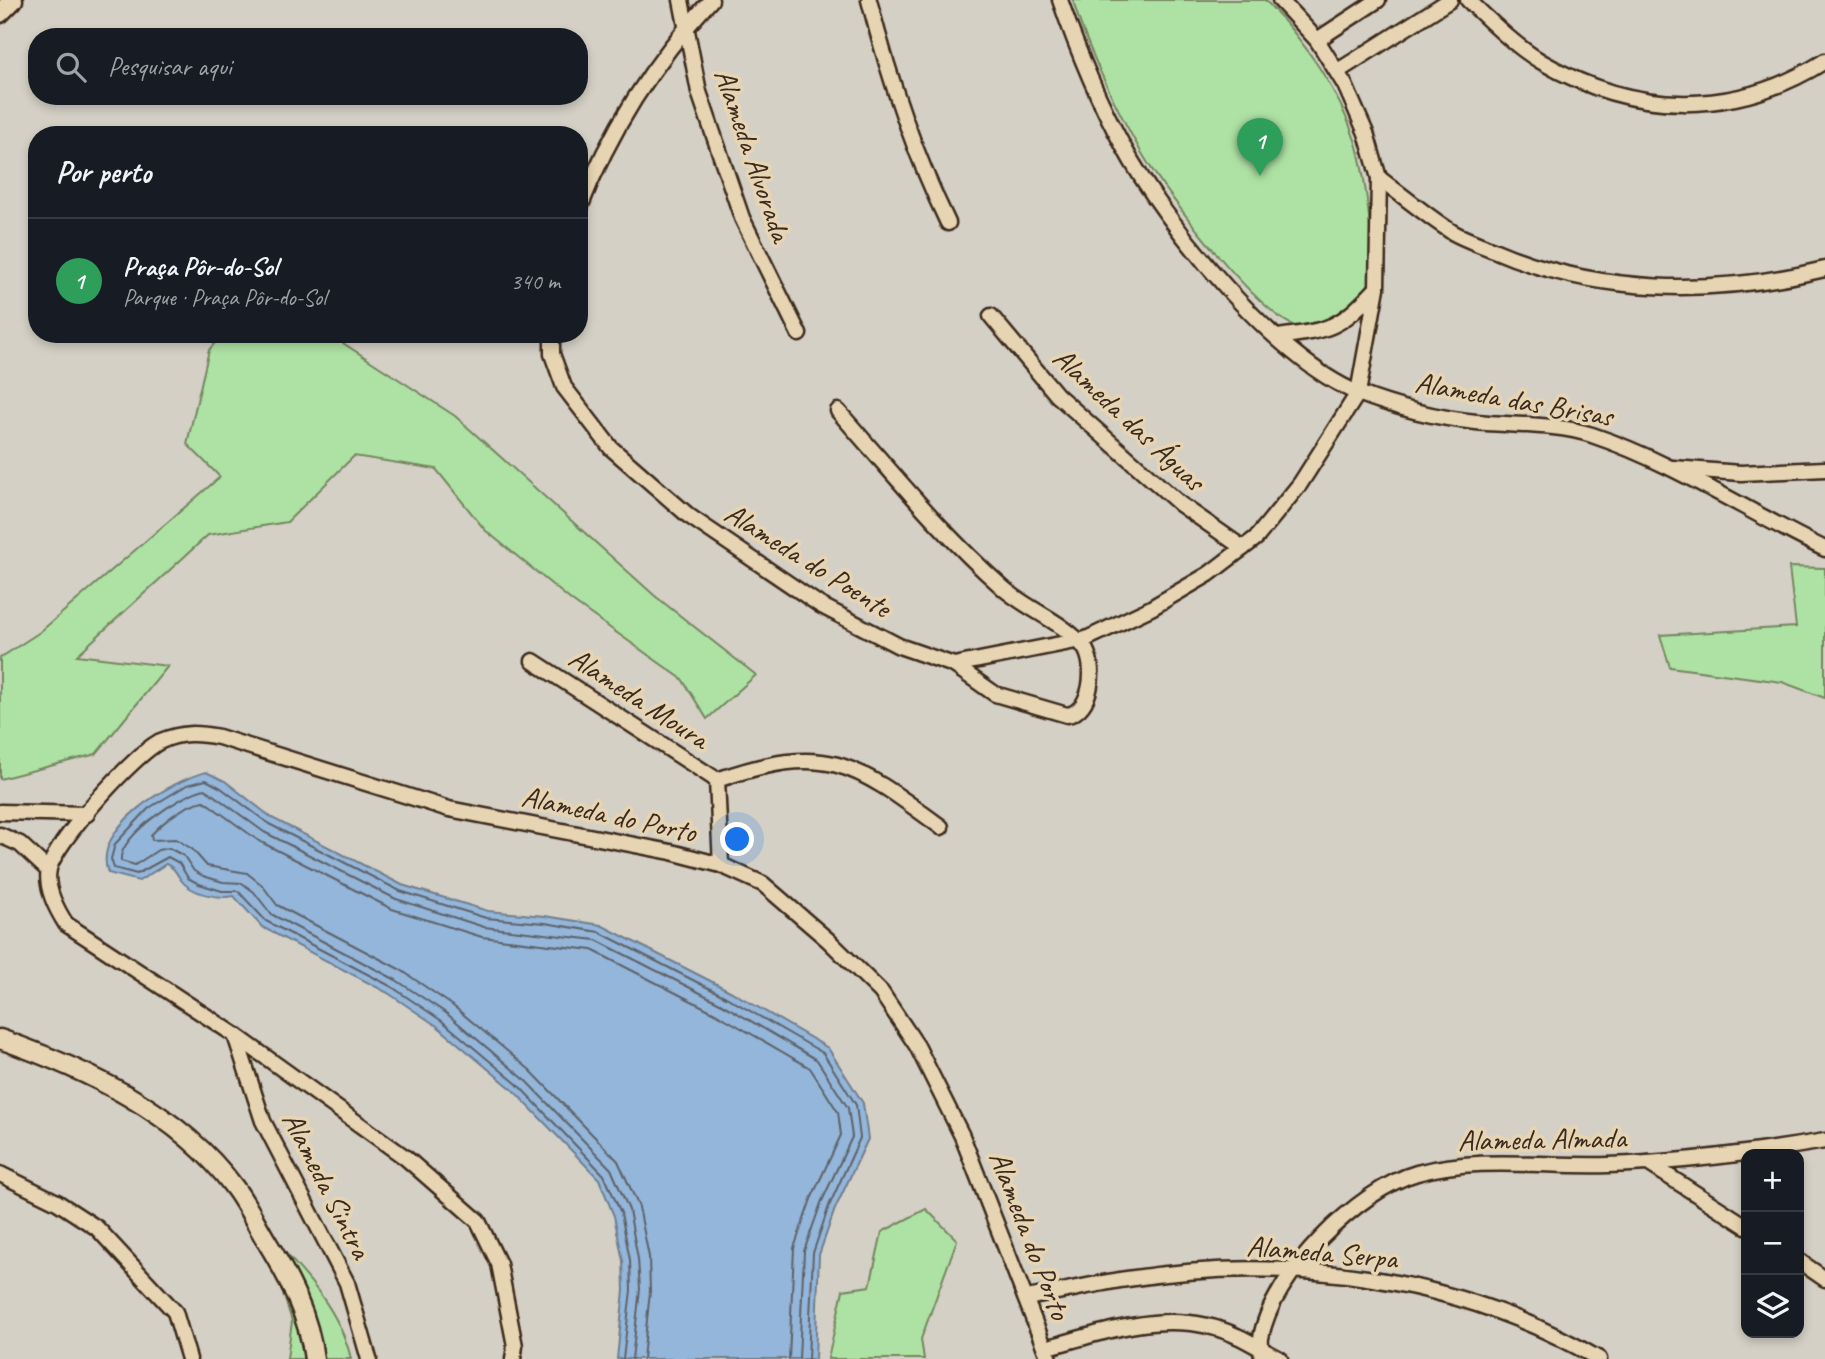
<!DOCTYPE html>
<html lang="pt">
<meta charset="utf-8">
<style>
body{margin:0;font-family:Caveat,sans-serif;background:#20242c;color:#f1f3f6}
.controls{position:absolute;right:21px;bottom:21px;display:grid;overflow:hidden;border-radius:14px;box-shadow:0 4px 10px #0003}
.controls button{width:63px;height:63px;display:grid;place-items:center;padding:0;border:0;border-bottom:2px solid #363941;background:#171b24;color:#f1f3f6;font:35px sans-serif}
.you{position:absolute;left:738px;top:840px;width:24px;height:24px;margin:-18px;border:5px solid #fff;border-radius:50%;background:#1a73e8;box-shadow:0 0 0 10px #1a73e833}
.badge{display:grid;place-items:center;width:46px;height:46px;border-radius:50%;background:#c8321e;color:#fff;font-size:23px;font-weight:700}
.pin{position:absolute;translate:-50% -58px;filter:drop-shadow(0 2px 4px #0008)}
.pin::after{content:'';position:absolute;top:37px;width:24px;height:21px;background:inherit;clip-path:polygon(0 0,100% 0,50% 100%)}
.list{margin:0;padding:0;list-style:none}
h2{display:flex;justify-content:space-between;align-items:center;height:91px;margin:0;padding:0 28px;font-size:30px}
h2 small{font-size:23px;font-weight:400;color:#9ea1a6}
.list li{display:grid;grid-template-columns:46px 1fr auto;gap:21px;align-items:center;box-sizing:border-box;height:126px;padding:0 28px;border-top:2px solid #363941}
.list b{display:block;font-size:26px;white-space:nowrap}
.list p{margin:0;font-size:23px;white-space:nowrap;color:#9ea1a6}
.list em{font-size:23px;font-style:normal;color:#9ea1a6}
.icon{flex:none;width:38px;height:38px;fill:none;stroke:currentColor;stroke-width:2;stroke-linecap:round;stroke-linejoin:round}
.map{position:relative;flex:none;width:1825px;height:1359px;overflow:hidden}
.search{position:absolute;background:#171b24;box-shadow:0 4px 10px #0003;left:28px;top:28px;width:560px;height:77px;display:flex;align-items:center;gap:18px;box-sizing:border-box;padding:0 24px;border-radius:28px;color:#9ea1a6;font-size:26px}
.panel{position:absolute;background:#171b24;box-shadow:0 4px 10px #0003;left:28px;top:126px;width:560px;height:217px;border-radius:28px}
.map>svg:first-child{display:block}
</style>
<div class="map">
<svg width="1825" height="1359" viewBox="0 0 1825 1359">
<rect width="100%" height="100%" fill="#d4d0c5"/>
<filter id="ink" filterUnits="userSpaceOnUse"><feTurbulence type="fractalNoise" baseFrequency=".0143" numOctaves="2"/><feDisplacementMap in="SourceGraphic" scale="14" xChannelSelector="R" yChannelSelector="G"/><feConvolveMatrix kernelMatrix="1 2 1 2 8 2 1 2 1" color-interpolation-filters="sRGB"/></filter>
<g filter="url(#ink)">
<g fill="#aee2a4" stroke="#748661" stroke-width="2">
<path d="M1073 0H1265C1303 39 1339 90 1356 143 1365 172 1381 275 1363 300 1354 313 1343 317 1328 321 1321 323 1310 329 1303 328 1265 325 1167 194 1146 160 1122 121 1084 42 1073 0Z"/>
<polygon points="222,334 329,334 455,416 655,596 756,675 707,719 682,679 572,601 485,530 436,469 354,456 287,522 208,535 77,655 168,666 96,754 0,779 0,658 40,632 220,477 187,444 209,350"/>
<polygon points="1789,567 1825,568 1825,698 1782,682 1670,667 1660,635 1796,627"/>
<polygon points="926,1209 957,1240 921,1339 924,1359 828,1359 843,1290 870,1286 882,1232"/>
<path d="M261 1226C297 1266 339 1305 351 1359H287L292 1321Z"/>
</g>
<path fill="#93b6da" stroke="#707e8f" stroke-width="2" d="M206 772 225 781 272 818 402 885 488 911 545 916 601 925 730 991 828 1048 863 1103 868 1139 835 1209 819 1255 815 1359H617L624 1290 623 1261 614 1216 599 1179 512 1089 437 1026 388 993 262 927 234 896C219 899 191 894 181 880 176 873 175 868 166 864L139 881 108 873C91 828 169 782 206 772Z"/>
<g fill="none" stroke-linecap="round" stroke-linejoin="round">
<g stroke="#5e6269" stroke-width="2">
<polyline points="623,1359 631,1290 630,1260 621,1213 604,1175 517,1084 442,1021 392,987 266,921 238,891 222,891 199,884 188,878 179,863 168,857 137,874 114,868 111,859 115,844 149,808 187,785 206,780 221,788 269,824 400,891 486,918 545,923 599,932 726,997 823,1053 856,1105 860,1138 829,1206 813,1253 808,1359"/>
<path d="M632 1359 640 1289 638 1259 629 1210 611 1169 524 1079 446 1013 396 980 271 914 254 892 242 883 223 882 203 876 194 871 184 856 169 848 158 850 135 865 121 861C117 837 183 793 205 789L264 832 396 899 484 927 596 940 722 1004 817 1060 848 1108 852 1137 821 1203 804 1251 799 1359"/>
<path d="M643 1359 650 1291 649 1257 639 1207 618 1161 530 1070 452 1005 401 970 277 905 262 885 247 873 207 866 192 849 176 839 152 840 151 835C164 821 185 804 204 801L259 841 392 909 482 937 592 950 717 1014 810 1068 838 1112 841 1135 811 1199 794 1248 789 1359"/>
</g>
<g stroke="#3b2a1e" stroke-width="19">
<g id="minor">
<polyline points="681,0 699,92 742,218 799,334"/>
<path d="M869 0C889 78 913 151 948 223"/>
<path d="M1060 0C1077 49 1098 100 1123 146 1165 224 1275 359 1358 393 1394 407 1438 418 1476 422 1514 426 1555 423 1592 435 1673 462 1748 512 1825 549"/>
<path d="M1468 0C1490 21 1516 47 1542 62 1634 116 1735 118 1825 61"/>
<polyline points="1317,40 1378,0"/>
<polyline points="1338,71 1450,0"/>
<path d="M1379 178C1403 196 1427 216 1452 232 1464 239 1479 244 1491 249 1597 295 1714 296 1825 269"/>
<path d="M579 210C609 132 655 60 711 0"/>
<polyline points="991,316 1057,395 1180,504 1243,548"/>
<polyline points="552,334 552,354 564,387 611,448 689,516 820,605 899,646 954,665 1086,639 1151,608 1209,574 1256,538 1300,484 1358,393 1377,288 1379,178 1366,133 1345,85 1317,40 1280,0"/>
<path d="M1277 337C1330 330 1339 329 1376 289"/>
<path d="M838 411C891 471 942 534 1002 587 1026 609 1064 622 1084 647 1097 665 1092 712 1067 715L995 694 954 665"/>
<polyline points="1673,468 1741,473 1825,469"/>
<polyline points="533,661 717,780"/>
<polyline points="0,812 87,814"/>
<polyline points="0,835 20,844 48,870"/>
<path d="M721 865 717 780C827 742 853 762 941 827"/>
<polyline points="235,1035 263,1121 347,1283 369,1359"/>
<polyline points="1648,1163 1746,1226"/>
<polyline points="0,1174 57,1202 97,1228 175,1312 189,1359"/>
<polyline points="1799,1261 1825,1279"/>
<path d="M1027 1298C1060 1292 1093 1284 1127 1279 1288 1254 1458 1276 1599 1359"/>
<path d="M1045 1348C1109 1331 1172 1306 1237 1336 1251 1342 1265 1352 1280 1359"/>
<path d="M513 1359 515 1346 499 1264 478 1221 406 1158 235 1035 66 924C57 910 45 887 49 869 55 842 136 752 161 741 182 732 197 733 219 737L449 809 671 852 721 865 763 884 828 940 881 992 917 1046 962 1136 1049 1359"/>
<path d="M1262 1359C1262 1352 1260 1344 1261 1338 1271 1276 1359 1189 1417 1173 1478 1156 1545 1167 1608 1165 1681 1163 1753 1153 1825 1141"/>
</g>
</g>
<g stroke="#3b2a1e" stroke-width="23">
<g id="tertiary">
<polyline points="0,13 13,0"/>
<path d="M0 1039C85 1069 179 1112 234 1187 247 1204 256 1224 267 1242 289 1278 309 1316 314 1359"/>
</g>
</g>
<use href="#minor" stroke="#e7d4b2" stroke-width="14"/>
<use href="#tertiary" stroke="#e7d4b2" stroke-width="18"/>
</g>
</g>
<g text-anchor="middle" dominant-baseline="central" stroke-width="7" stroke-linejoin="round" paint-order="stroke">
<g font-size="30" fill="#3b2a1e" stroke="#e7d4b2">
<text transform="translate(753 155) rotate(71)">Alameda Alvorada</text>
<text transform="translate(1514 399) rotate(10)">Alameda das Brisas</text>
<text transform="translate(1129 419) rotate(43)">Alameda das Águas</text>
<text transform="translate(808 560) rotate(32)">Alameda do Poente</text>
<text transform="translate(639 698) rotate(33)">Alameda Moura</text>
<text transform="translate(609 814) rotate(12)">Alameda do Porto</text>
<text transform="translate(1542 1139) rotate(-1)">Alameda Almada</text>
<text transform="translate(327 1185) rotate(63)">Alameda Sintra</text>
<text transform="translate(1030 1235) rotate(69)">Alameda do Porto</text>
<text transform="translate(1322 1252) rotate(5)">Alameda Serpa</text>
</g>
</g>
</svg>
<div class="controls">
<button>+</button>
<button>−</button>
<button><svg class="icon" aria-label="layers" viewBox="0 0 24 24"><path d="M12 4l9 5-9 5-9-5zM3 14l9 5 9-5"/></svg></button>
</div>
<div class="you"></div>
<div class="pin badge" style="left:1260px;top:176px;background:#2e9e5b">1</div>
<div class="search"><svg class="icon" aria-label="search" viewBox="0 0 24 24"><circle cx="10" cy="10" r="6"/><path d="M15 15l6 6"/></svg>Pesquisar aqui</div>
<section class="panel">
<h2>Por perto<small></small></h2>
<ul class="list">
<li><span class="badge" style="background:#2e9e5b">1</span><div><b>Praça Pôr-do-Sol</b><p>Parque · Praça Pôr-do-Sol</p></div><em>340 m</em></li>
</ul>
</section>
</div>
